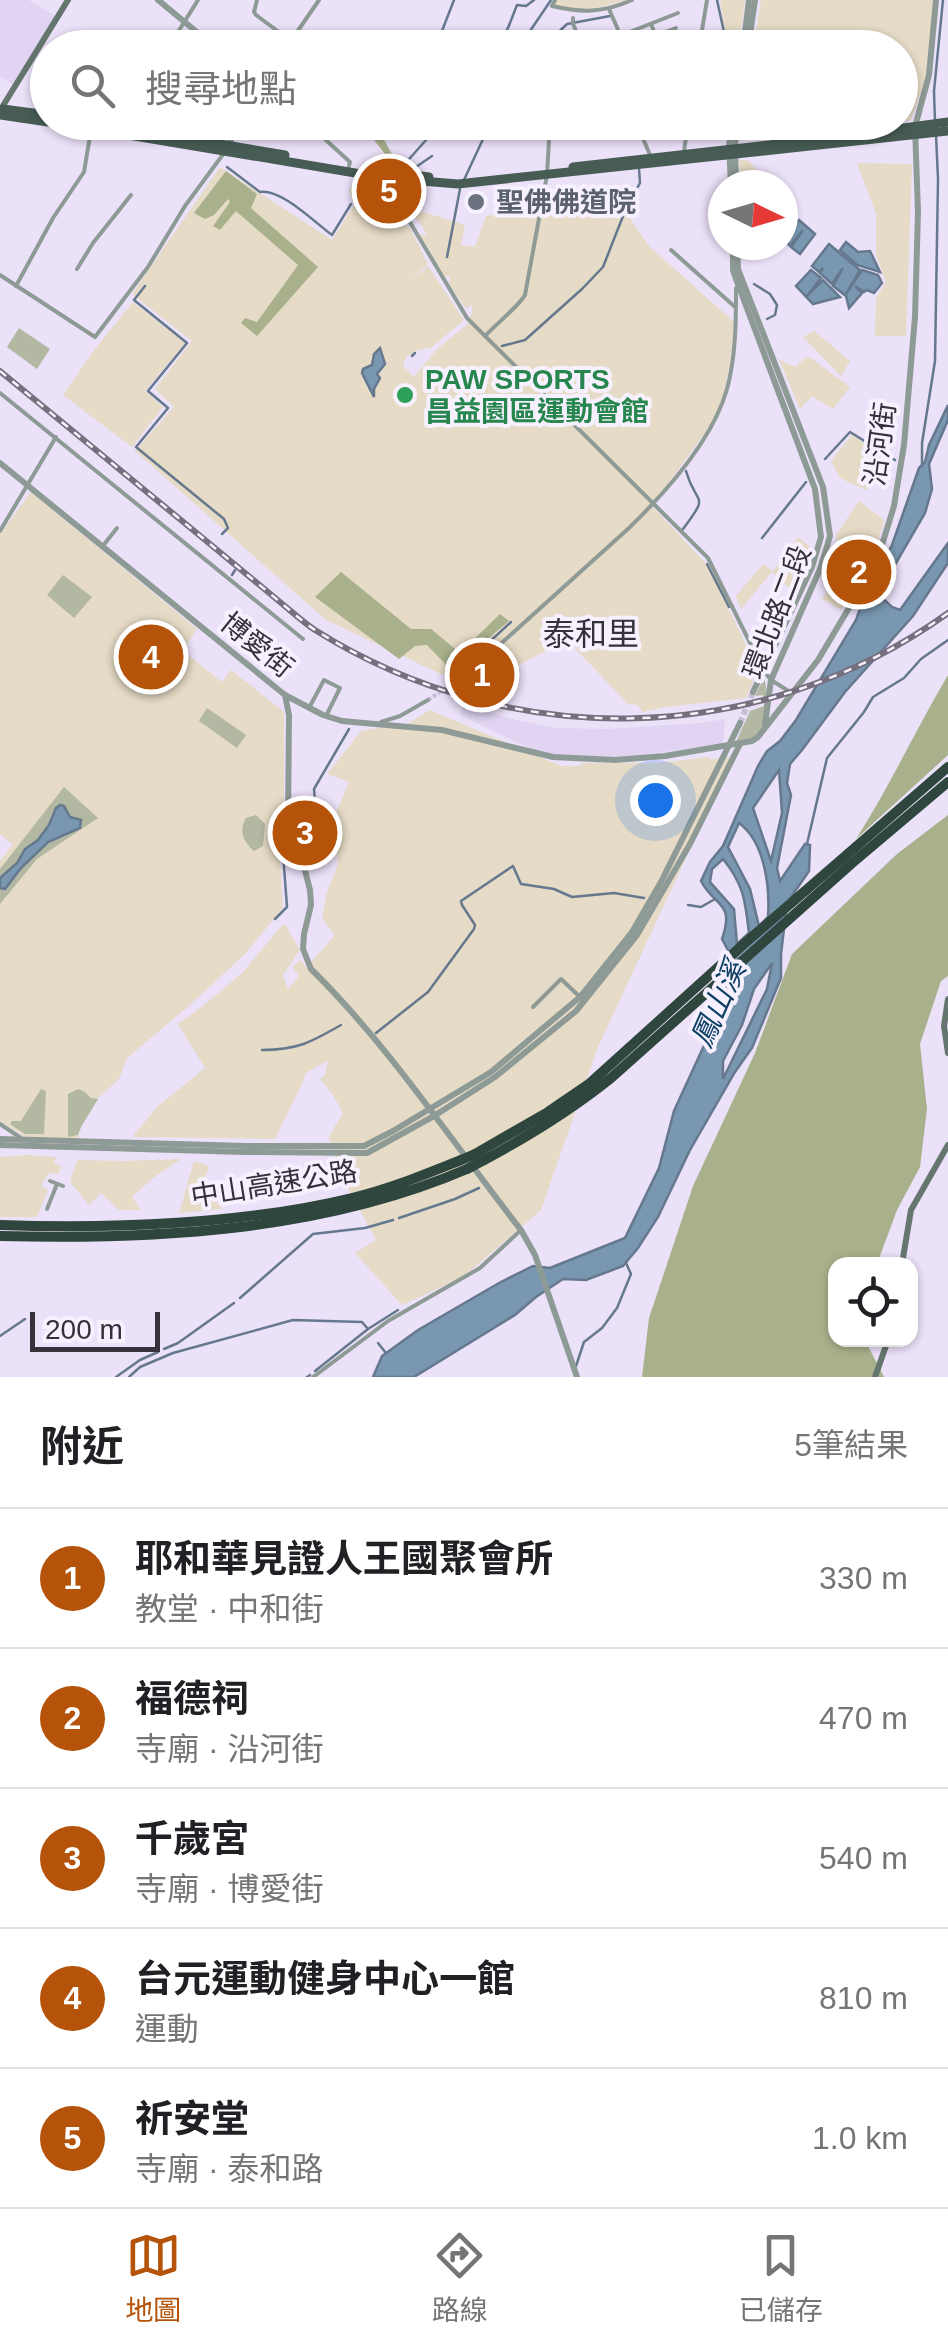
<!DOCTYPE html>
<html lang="zh-TW">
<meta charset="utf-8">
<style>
body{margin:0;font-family:Arial,"Noto Sans TC",sans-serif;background:#f2f2f2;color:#202124}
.controls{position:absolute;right:30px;bottom:30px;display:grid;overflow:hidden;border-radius:20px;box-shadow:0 2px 8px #0004}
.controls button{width:90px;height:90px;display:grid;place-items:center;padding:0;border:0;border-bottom:2px solid #e0e0e0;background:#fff;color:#202124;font:50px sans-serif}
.compass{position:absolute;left:708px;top:170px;width:90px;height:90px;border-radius:50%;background:#fff;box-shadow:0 2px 8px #0004;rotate:95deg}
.scale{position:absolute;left:30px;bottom:25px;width:130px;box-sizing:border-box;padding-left:10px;border:5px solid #35313b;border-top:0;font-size:28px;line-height:35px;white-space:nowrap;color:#35313b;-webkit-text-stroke:8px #f6f0ff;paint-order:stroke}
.you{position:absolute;left:655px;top:800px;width:35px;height:35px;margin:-25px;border:8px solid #fff;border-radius:50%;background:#1a73e8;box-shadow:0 0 0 15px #1a73e833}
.badge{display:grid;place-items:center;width:65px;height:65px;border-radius:50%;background:#b45309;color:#fff;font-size:32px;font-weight:700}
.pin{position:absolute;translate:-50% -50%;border:5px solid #fff;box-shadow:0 2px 10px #0006}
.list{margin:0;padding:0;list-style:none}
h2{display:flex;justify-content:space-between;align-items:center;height:130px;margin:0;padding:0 40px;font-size:42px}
h2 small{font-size:32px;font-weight:400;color:#757577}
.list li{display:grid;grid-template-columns:65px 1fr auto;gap:30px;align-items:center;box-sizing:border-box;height:140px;padding:0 40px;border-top:2px solid #e0e0e0}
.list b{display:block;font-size:38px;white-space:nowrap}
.list p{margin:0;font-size:32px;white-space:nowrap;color:#757577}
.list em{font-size:32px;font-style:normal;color:#757577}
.icon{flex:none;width:55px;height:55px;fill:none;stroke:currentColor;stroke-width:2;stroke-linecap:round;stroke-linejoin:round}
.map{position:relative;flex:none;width:948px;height:1377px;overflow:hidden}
.search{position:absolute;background:#fff;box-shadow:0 2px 8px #0004;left:30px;right:30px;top:30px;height:110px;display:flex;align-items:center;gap:25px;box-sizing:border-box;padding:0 35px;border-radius:55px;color:#757577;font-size:38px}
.sheet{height:830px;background:#fff}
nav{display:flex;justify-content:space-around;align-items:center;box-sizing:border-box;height:140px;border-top:2px solid #e0e0e0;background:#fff;font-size:28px;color:#757577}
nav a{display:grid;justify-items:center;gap:5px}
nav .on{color:#b45309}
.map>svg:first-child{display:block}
</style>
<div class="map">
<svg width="948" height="1377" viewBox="0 0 948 1377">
<rect width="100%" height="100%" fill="#ebe1f9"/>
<g fill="#e0d4f2">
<polygon points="0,0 29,0 55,16 13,85 0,76"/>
<polygon points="464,703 511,719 556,728 606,729 702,723 725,719 723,744 610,759 551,755 533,750 460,715"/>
</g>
<g fill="#e6dbc6">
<polygon points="555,0 629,0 583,11 552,6"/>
<polygon points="720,0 745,0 739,47 723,47 725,32"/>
<polygon points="761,0 933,0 927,76 911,120 901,121 900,48 753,48"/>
<polygon points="739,160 747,160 774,185 741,185"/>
<polygon points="857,163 912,164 906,336 875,336 876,298 886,282 876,255 876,214"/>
<polygon points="220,167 332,240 354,205 349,190 357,179 374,186 387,200 377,210 410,228 428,264 402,287 428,266 464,320 431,348 418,350 406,357 403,366 414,377 437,349 468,324 473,308 471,305 466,309 449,284 450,277 443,275 420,234 428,236 420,223 413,216 420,211 465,225 461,245 475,247 486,216 553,205 619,203 650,247 734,322 730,365 723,395 712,423 652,506 706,564 714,578 758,670 746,698 666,707 643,712 637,705 628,704 567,640 502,674 458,670 483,648 445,676 326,620 135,451 174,407 155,389 192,341 132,294"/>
<polygon points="133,302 185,343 145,391 163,407 132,447 63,395 95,349"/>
<polygon points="814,331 850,361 841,376 803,337"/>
<polygon points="808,356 850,387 833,409 812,396 800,409 779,359 795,367"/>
<polygon points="852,435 889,459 866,490 840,478 831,461"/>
<polygon points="31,492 197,629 183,651 222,682 231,670 284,712 284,810 280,858 283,908 245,954 191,1004 127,1058 119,1079 95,1101 81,1127 77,1142 28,1139 0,1121 0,860 13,845 0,834 0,534"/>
<polygon points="859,501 884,520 876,550 859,539 837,550 836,535"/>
<polygon points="798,537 813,549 795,593 772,572 741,609 736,596 763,564 773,571"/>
<polygon points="834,582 851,594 841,610 822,599"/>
<polygon points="430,710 561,766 580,766 582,763 657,763 709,757 709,759 733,757 598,1047 541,1210 463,1277 402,1305 355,1253 376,1240 338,1170 329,1136 343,1113 333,1095 320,1079 325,1075 328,1060 306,1073 301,1086 275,1139 132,1137 157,1107 205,1068 178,1024 208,1002 242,973 284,923 300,950 283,975 288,989 299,976 292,967 301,960 306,968 335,935 322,918 327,892 338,864 333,820 349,782 327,774 361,731 407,724"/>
<polygon points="27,1155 56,1157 54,1162 61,1167 58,1174 49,1173 41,1186 48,1190 37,1217 0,1217 0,1157"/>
<polygon points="181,1159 153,1178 132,1197 141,1210 119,1210 101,1193 89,1205 70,1182 77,1160 123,1161"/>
<polygon points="194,1161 209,1166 202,1188 223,1209 179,1213"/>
</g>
<g fill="#b2b8a1">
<polygon points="19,328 50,349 37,369 7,347"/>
<polygon points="63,575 92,597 74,618 47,595"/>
<path d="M764 678C769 693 769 728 753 738 750 740 740 741 736 742L750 711 764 706 763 695 755 696Z"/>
<polygon points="207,708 246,735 237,748 199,721"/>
<polygon points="64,787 98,818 37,859 0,904 0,869"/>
<path d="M256 815 265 824 263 846 254 851C244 843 238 830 246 818Z"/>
<polygon points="41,1089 46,1091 44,1134 25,1134 10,1124 12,1121 21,1121"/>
<polygon points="78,1089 85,1092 91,1098 98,1099 81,1127 78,1135 68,1137 68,1094"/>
</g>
<g fill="#a9b18c">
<polygon points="343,123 375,123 394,158 392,163 371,136 363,140"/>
<polygon points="226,171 257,194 251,208 318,267 257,336 241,323 245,318 257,322 298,265 236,211 220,230 213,226 230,202 228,199 214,215 205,219 194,213"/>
<polygon points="341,572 411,629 431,629 460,653 500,614 509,621 451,670 427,645 415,646 399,659 315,597"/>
<path d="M948 675V755L856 839C890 786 916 729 948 675Z"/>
<polygon points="948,815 948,976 941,981 920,1044 927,1109 920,1167 897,1210 877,1264 836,1264 836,1340 868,1340 867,1344 884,1377 642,1377 649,1318 693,1186 755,1053 792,954 897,854"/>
</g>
<g fill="#7997b1" stroke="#65788e" stroke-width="2.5" fill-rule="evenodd">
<polygon points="799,220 815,234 800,254 791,247 803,230 790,246 783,239"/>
<polygon points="846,242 858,252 870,251 880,272 857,265 840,250"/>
<polygon points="829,244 860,270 846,294 862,270 878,275 882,283 874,293 867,290 864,292 855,286 862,293 849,308 846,296 833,286 843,268 832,284 820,273 823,268 819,272 812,266"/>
<polygon points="811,270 821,278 807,296 823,280 840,297 813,304 796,286"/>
<polygon points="380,348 385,364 377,374 380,378 374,389 374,397 362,373 363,369 372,365 374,354"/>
<path d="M948 405V420L929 464 932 489 925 513 878 594 892 607 900 610 948 543V563L913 616 845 692 802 750 790 764 787 783 791 795 777 868 780 881 805 844 810 845 809 871 787 903 781 954V978L752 1048 735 1072 690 1150 658 1217 638 1248 623 1266 586 1280 563 1279 536 1297 515 1315 414 1377H373L382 1356 418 1330 499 1283 533 1266 550 1268 625 1238 659 1168 674 1111 724 1002 732 958 722 939C735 901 715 908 701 881L710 862 723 846 758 766 767 751 780 741 796 720 856 620 863 601 892 545 919 468 925 462 929 445ZM779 770 782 813 771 861 753 808ZM739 823C765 842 770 887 768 917L759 926 750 889 728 847ZM723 859C744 885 745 900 749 933L737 944 734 909 710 882 712 869ZM772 963 767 989 723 1079V1061L742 1025 754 989Z"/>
<polygon points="60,805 64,806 70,817 81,820 80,828 48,842 21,868 5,889 0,888 0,878 17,863 25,849 38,840 49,825 56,808"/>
</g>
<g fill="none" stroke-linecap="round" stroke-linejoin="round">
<g stroke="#65788e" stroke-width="2.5">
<polyline points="717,0 724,32 722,48"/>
<polyline points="441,48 440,36 454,0"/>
<polyline points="496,48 508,28 517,5 526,6 534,0"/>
<polyline points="523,48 528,34 551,0"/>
<polyline points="542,48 567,24 610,16"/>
<polyline points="935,122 934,91 943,0"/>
<polyline points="403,166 442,122"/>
<path d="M227 167 260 192C282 189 314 222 332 235L351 204"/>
<polyline points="409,168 416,167 432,156"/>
<polyline points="463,182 491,122"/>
<polyline points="447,257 460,189"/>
<polyline points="754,284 770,294 777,305 775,315 767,319"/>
<polyline points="145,286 134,300 187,343 148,391 168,408 136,447 224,519 228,528 222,534"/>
<polyline points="502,346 525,340 582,289 603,267 627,206 640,183 639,169"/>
<polyline points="412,356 415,353"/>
<polyline points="825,459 850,432 895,460"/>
<polyline points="922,466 922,443 935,361 938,179 936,135"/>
<path d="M683 529C711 492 696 507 686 471"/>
<polyline points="762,538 806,482"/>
<polyline points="707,564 729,607"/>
<polyline points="232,575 235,570"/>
<polyline points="447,681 511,622"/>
<polyline points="295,815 315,802 314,789 349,729"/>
<polyline points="807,844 827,758 864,712 873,697 904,678 921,659 948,640"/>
<polyline points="688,905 701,907 715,899"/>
<polyline points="275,919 287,907 281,827 287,826"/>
<polyline points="376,1033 428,992 474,929 475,925 462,905 461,901 513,866 521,884 554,889 572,897 614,893 644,898"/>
<path d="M262 1050C298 1050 311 1042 341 1025"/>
<polyline points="399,1218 455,1199 479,1188"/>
<polyline points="240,1298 313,1234 365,1228 393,1220"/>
<polyline points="0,1336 25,1319"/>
<polyline points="378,1343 386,1353"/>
<polyline points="164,1349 178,1343 234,1303"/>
<polyline points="576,1366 584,1342 602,1328 617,1308 631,1274 626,1263"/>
<polyline points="315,1371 368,1329 398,1310"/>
<polyline points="116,1377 140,1360 158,1352"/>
<polyline points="129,1377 140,1367 173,1353 293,1320 362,1322 368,1329"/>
<polyline points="307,1377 310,1375"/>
</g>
<polyline stroke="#c7bed3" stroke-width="4" stroke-dasharray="4 2" stroke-linecap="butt" points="428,700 465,676"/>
<polyline stroke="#c7bed3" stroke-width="6" stroke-dasharray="6 3" stroke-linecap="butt" points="740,723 753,692"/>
<g stroke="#8e9a95" stroke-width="4">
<polyline points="257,0 254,12 256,15 291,41"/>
<path d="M555 0 552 6C582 13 603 13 632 0"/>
<polyline points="609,9 626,48"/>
<polyline points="573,18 573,24 584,48"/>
<polyline points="651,24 660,47"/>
<polyline points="627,33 678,13"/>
<polyline points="633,44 676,28"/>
<polyline points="168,48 198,0"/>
<polyline points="286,48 319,0"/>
<polyline points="699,48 707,0"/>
<polyline points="306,122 350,162 349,166"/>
<polyline points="636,122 650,155"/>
<polyline points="684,152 688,122"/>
<polyline points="369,169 368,175 408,219 467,318 708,558 764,671 771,680 790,692"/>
<polyline points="671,250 734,306"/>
<polyline points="77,269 93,243 131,195"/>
<polyline points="0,275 95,337 148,267 185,206 224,153"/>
<polyline points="16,286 53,218 84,172 91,130"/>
<path d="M485 336C495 325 519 306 525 295L547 175 550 122"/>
<polyline points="0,393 303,639"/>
<polyline points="0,531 56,437"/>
<polyline points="102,547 117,528"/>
<path d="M465 676 629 528C666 492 713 439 727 389 736 356 736 321 736 288"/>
<polyline points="309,708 324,680 340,688 326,716"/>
<polyline points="381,722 400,716 428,700"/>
<polyline points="533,1007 561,979 580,997"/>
<polyline points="0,1124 21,1138"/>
<polyline points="50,1181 63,1186"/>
<polyline points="47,1209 57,1184"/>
<polyline points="313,1377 388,1321 480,1268 521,1230"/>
</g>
<g stroke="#8e9a95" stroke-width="6">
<polyline points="158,0 216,48"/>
<polyline points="743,48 749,0"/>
<polyline points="748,48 755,0"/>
<polyline points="229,145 238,122"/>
<polyline points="731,185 729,145 733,122"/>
<polyline points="736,185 735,145 738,122"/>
<polyline points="733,245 733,270 736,279 815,489 821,537 812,567 753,692"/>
<polyline points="737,245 738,269 823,487 830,536 820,569 771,680 765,724"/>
<path d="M0 463 285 695 289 715 288 821 300 851 310 890 311 905 304 934 303 949 311 969C391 1048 452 1142 521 1230L535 1255 577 1377"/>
<polyline points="285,695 323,715 342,721 442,730 553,757 615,760 665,756 752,741 758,737 818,660 868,576 878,558 894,506 904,445 915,317 918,212 915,127 929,75 936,0"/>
<polyline points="0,1139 247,1146 364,1146 393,1131 491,1072 580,997 632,932 661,882 740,723"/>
<polyline points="0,1145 244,1152 367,1153 434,1116 495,1077 576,1011 637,935 690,844 740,744"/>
</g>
<g stroke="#65766f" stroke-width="6">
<polyline points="1,109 68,0"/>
<polyline points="948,999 944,1026 948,1053"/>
<polyline points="902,1264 911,1210 948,1145"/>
<polyline points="875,1377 888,1340"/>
</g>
<g stroke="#475c54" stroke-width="9">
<polyline points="3,109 48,115"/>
<polyline points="0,115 48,122"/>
<polyline points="51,122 385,178 458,184 948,131"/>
<polyline points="90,122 285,155"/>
<polyline points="573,167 822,139 948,122"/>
<polyline points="380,171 429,177"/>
</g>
<g stroke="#2e463d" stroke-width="10">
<polyline points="475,1154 548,1112 589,1084 745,943 948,767"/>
<path d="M484 1160C529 1136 571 1110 611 1078L851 864 948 782"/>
<path d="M0 1225C111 1229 245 1224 352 1198 390 1189 426 1174 461 1160"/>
<path d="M0 1236C156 1240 323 1231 467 1169"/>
</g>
<g stroke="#756f7e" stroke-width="6">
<path id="rail" d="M0 371C70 429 140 486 210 544 233 563 256 582 280 602 291 611 303 622 315 630 511 753 760 748 948 613"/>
</g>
<use href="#rail" stroke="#f6f0ff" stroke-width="2.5" stroke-dasharray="8" stroke-linecap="butt"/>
<g stroke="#2e463d" stroke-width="10">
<polyline points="461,1160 475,1154"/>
<polyline points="467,1169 484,1160"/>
</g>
</g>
<circle fill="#6b7280" stroke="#f6f0ff" stroke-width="4" cx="476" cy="202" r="10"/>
<circle fill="#2e9e5b" stroke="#f6f0ff" stroke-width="4" cx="405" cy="395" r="10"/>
<g text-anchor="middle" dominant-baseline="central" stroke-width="8" stroke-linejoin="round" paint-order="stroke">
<g font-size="28" font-weight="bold" fill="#5b616d" stroke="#f6f0ff" text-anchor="start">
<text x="496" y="202">聖佛佛道院</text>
</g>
<g font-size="28" font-weight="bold" fill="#27864d" stroke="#f6f0ff" text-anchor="start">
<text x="425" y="379">PAW SPORTS<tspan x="425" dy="32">昌益園區運動會館</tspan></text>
</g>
<g font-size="28" fill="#35313b" stroke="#f6f0ff">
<text transform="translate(880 444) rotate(-82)">沿河街</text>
<text transform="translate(777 612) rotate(-69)">環北路二段</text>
<text transform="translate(257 645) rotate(39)">博愛街</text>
<text transform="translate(274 1184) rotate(-9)">中山高速公路</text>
</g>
<g font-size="30" font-style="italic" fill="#0e4065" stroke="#f6f0ff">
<text transform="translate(718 1004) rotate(-66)">鳳山溪</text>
</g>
<g font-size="32" fill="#35313b" stroke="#f6f0ff">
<text x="591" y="634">泰和里</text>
</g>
</g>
</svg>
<div class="controls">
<button><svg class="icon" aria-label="locate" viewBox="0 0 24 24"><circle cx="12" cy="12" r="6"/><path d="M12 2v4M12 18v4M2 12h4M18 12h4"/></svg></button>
</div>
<svg class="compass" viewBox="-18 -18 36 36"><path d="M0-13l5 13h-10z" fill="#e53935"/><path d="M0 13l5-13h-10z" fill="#757577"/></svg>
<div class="scale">200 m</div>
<div class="you"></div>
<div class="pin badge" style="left:482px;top:675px">1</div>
<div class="pin badge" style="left:859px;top:572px">2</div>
<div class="pin badge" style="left:305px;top:833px">3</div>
<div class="pin badge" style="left:151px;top:657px">4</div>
<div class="pin badge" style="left:389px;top:191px">5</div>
<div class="search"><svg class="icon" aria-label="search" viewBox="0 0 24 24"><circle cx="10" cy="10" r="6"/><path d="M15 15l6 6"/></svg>搜尋地點</div>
</div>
<section class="sheet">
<h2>附近<small>5筆結果</small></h2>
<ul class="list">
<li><span class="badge">1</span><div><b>耶和華見證人王國聚會所</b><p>教堂 · 中和街</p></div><em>330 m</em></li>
<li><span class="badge">2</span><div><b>福德祠</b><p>寺廟 · 沿河街</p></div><em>470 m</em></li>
<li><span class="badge">3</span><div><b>千歲宮</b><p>寺廟 · 博愛街</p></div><em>540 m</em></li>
<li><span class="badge">4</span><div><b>台元運動健身中心一館</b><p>運動</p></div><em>810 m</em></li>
<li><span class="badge">5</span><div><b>祈安堂</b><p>寺廟 · 泰和路</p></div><em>1.0 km</em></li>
</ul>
</section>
<nav>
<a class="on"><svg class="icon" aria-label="map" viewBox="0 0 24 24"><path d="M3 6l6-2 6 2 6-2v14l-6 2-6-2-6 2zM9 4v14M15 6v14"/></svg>地圖</a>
<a><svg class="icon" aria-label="directions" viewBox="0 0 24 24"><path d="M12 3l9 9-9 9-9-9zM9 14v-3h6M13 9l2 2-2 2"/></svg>路線</a>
<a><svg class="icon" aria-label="saved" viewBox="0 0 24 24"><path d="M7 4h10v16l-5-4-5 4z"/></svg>已儲存</a>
</nav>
